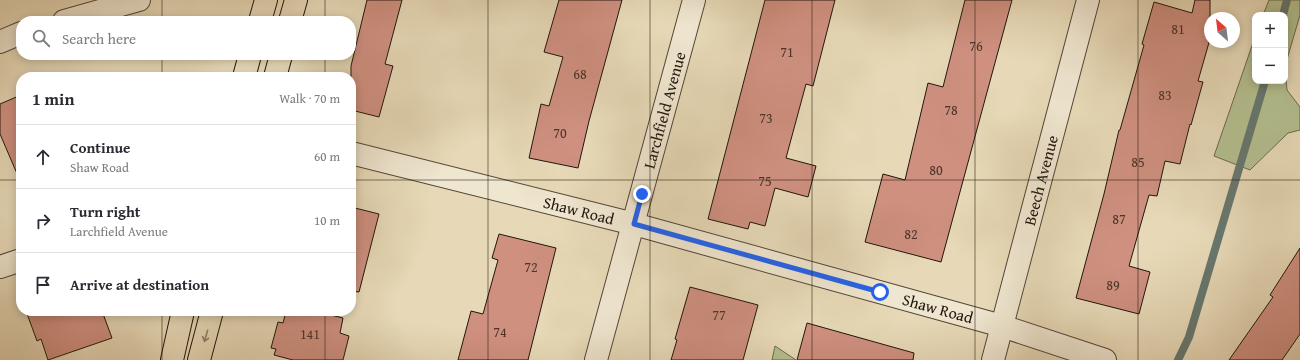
<!DOCTYPE html>
<meta charset="utf-8">
<style>
body{margin:0;font-family:"Gentium Book Plus",serif;background:#f2f2f3;color:#2b2b33}
.controls{position:absolute;right:12px;top:12px;display:grid;overflow:hidden;border-radius:8px;box-shadow:0 2px 10px #0003}
.controls button{width:36px;height:36px;display:grid;place-items:center;padding:0;border:0;border-bottom:1px solid #e1e1e2;background:#fff;color:#2b2b33;font:20px sans-serif}
.compass{position:absolute;left:1204px;top:12px;width:36px;height:36px;border-radius:50%;background:#fff;box-shadow:0 2px 10px #0003;rotate:332deg}
.stop{position:absolute;width:12px;height:12px;margin:-9px;border:3px solid #2563eb;border-radius:50%;background:#fff}
.stop.end{background:#2563eb;border-color:#fff;box-shadow:0 1px 4px #0008}
.list{margin:0;padding:0;list-style:none}
h2{display:flex;justify-content:space-between;align-items:center;height:52px;margin:0;padding:0 16px;font-size:17px}
h2 small{font-size:13px;font-weight:400;color:#7c7c81}
.list li{display:grid;grid-template-columns:26px 1fr auto;gap:12px;align-items:center;box-sizing:border-box;height:64px;padding:0 16px;border-top:1px solid #e1e1e2}
.list b{display:block;font-size:15px;white-space:nowrap}
.list p{margin:0;font-size:13px;white-space:nowrap;color:#7c7c81}
.list em{font-size:13px;font-style:normal;color:#7c7c81}
.icon{flex:none;width:22px;height:22px;fill:none;stroke:currentColor;stroke-width:2;stroke-linecap:round;stroke-linejoin:round}
.map{position:relative;flex:none;width:1300px;height:360px;overflow:hidden}
.search{position:absolute;background:#fff;box-shadow:0 2px 10px #0003;left:16px;top:16px;width:340px;height:44px;display:flex;align-items:center;gap:10px;box-sizing:border-box;padding:0 14px;border-radius:16px;color:#7c7c81;font-size:15px}
.panel{position:absolute;background:#fff;box-shadow:0 2px 10px #0003;left:16px;top:72px;width:340px;height:244px;border-radius:16px}
.map>svg:first-child{display:block}
</style>
<div class="map">
<svg width="1300" height="360" viewBox="0 0 1300 360">
<rect width="100%" height="100%" fill="#e7d9b7"/>
<filter id="stains"><feTurbulence type="fractalNoise" baseFrequency=".005" numOctaves="4"/><feColorMatrix values="0 0 0 0 .2 0 0 0 0 .09 0 0 0 0 .02 0 0 0 .5 -.17"/></filter>
<radialGradient id="worn" r=".72"><stop offset=".6" stop-color="#630" stop-opacity="0"/><stop offset="1" stop-color="#630" stop-opacity=".3"/></radialGradient>
<g fill="#b4bf8f" stroke="#6a6a4e">
<polygon points="1269,0 1300,0 1300,15 1285,66 1285,15 1263,15"/>
<polygon points="1255,37 1255,81 1285,81 1285,70 1287,90 1300,107 1300,130 1288,133 1250,170 1214,156"/>
<polygon points="775,346 796,360 772,360"/>
</g>
<g fill="none" stroke-linecap="round" stroke-linejoin="round">
<g stroke="#67786f" stroke-width="8">
<polyline points="1283,15 1287,0"/>
<polyline points="1178,360 1189,337 1265,81"/>
</g>
</g>
<g fill="#cf9080" stroke="#20150d">
<polygon points="367,0 402,0 385,64 393,66 379,117 351,110 351,66"/>
<polygon points="559,0 622,0 589,121 578,168 529,158 541,104 549,106 563,57 544,52"/>
<polygon points="765,0 835,0 813,86 806,84 786,158 816,166 808,197 775,188 765,226 750,222 748,229 708,219"/>
<polygon points="965,0 1012,0 941,262 865,242 883,174 905,180 928,83 943,87"/>
<polygon points="1195,0 1210,0 1210,39 1198,81 1203,82 1191,125 1190,124 1180,164 1165,161 1157,196 1149,195 1129,266 1150,272 1139,314 1076,298 1104,194 1119,130 1120,130 1144,45 1142,44 1154,2 1192,13"/>
<polygon points="21,95 21,183 0,134 0,104"/>
<polygon points="351,207 379,214 359,292 351,291"/>
<polygon points="499,234 556,248 528,360 458,360 471,311 483,314 498,260 492,258"/>
<polygon points="1300,248 1300,334 1282,360 1229,360 1273,297 1270,295"/>
<polygon points="690,287 758,305 743,360 671,360 677,340 675,339"/>
<polygon points="26,311 102,311 112,338 48,360 41,339 37,341"/>
<polygon points="286,311 315,311 343,318 340,333 349,336 343,360 293,360 274,355 276,349 271,348 278,322 283,323"/>
<polygon points="807,323 914,353 913,360 797,360"/>
</g>
<g fill="none" stroke-linecap="round" stroke-linejoin="round">
<g stroke="#524638" stroke-width="24">
<g id="minor">
<polyline points="64,21 139,0"/>
<polyline points="0,42 21,33"/>
<path id="s1" d="M351 153 634 224 1002 326 1105 360"/>
<polyline points="0,267 21,260"/>
<path id="s2" d="M596 360 694 0"/>
<path id="s3" d="M993 360 1088 0"/>
</g>
</g>
<g stroke="#20150d" stroke-width="24">
<g id="primary">
<polyline points="260,21 266,0"/>
<polyline points="290,21 296,0"/>
<polyline points="244,77 250,55"/>
<polyline points="275,77 281,55"/>
<polyline points="172,360 183,311"/>
<polyline points="199,360 212,311"/>
</g>
</g>
<use href="#minor" stroke="#efe6d0" stroke-width="22"/>
<use href="#primary" stroke="#e7d9b7" stroke-width="22"/>
</g>
<defs><path id="oneway-shaft" d="M-6 0H5M1.5-3L5.5 0L1.5 3" fill="none" stroke-width="1.6" stroke-linecap="round" stroke-linejoin="round"/></defs>
<use stroke="#8d816a" href="#oneway-shaft" transform="translate(206 336) rotate(106)"/>
<g fill="none" stroke-linecap="round" stroke-linejoin="round">
<polyline stroke="#2563eb" stroke-width="5" points="642,194 634,224 880,292"/>
</g>
<path fill="none" stroke="#20150d" stroke-width="1" stroke-opacity="0.55" d="M162 0V21M325 0V21M488 0V360M650 0V360M812 0V360M975 0V360M1138 0V360M162 55V77M325 55V77M0 180H21M351 180H1300M162 311V360M325 311V360"/>
<g text-anchor="middle" dominant-baseline="central" stroke-width="3" stroke-linejoin="round" paint-order="stroke">
<g font-size="14" fill="#4c342a">
<text x="1178" y="29">81</text>
<text x="976" y="46">76</text>
<text x="787" y="52">71</text>
<text x="580" y="74">68</text>
<text x="1165" y="95">83</text>
<text x="951" y="110">78</text>
<text x="766" y="118">73</text>
<text x="560" y="133">70</text>
<text x="1138" y="162">85</text>
<text x="936" y="170">80</text>
<text x="765" y="181">75</text>
<text x="1119" y="219">87</text>
<text x="911" y="234">82</text>
<text x="531" y="267">72</text>
<text x="1113" y="285">89</text>
<text x="719" y="315">77</text>
<text x="500" y="332">74</text>
<text x="310" y="334">141</text>
</g>
<g font-size="16" fill="#20150d" stroke="#efe6d0">
<text stroke="none"><textPath href="#s2" startOffset="259">Larchfield Avenue</textPath></text>
<text stroke="none"><textPath href="#s3" startOffset="186">Beech Avenue</textPath></text>
<text stroke="none"><textPath href="#s1" startOffset="235">Shaw Road</textPath></text>
<text stroke="none"><textPath href="#s1" startOffset="607">Shaw Road</textPath></text>
</g>
</g>
<rect width="100%" height="100%" filter="url(#stains)"/>
<rect width="100%" height="100%" fill="url(#worn)"/>
</svg>
<div class="controls">
<button>+</button>
<button>−</button>
</div>
<svg class="compass" viewBox="-18 -18 36 36"><path d="M0-13l5 13h-10z" fill="#e53935"/><path d="M0 13l5-13h-10z" fill="#7c7c81"/></svg>
<div class="stop" style="left:880px;top:292px"></div>
<div class="stop end" style="left:642px;top:194px"></div>
<div class="search"><svg class="icon" aria-label="search" viewBox="0 0 24 24"><circle cx="10" cy="10" r="6"/><path d="M15 15l6 6"/></svg>Search here</div>
<section class="panel">
<h2>1 min<small>Walk · 70 m</small></h2>
<ul class="list">
<li><svg class="icon" aria-label="ahead" viewBox="0 0 24 24"><path d="M12 20V5M6 11l6-6 6 6"/></svg><div><b>Continue</b><p>Shaw Road</p></div><em>60 m</em></li>
<li><svg class="icon" aria-label="right" viewBox="0 0 24 24"><path d="M7 20v-9h11M14 6l5 5-5 5"/></svg><div><b>Turn right</b><p>Larchfield Avenue</p></div><em>10 m</em></li>
<li><svg class="icon" aria-label="arrive" viewBox="0 0 24 24"><path d="M6 21V4h12l-3 4 3 4H6"/></svg><div><b>Arrive at destination</b></div></li>
</ul>
</section>
</div>
